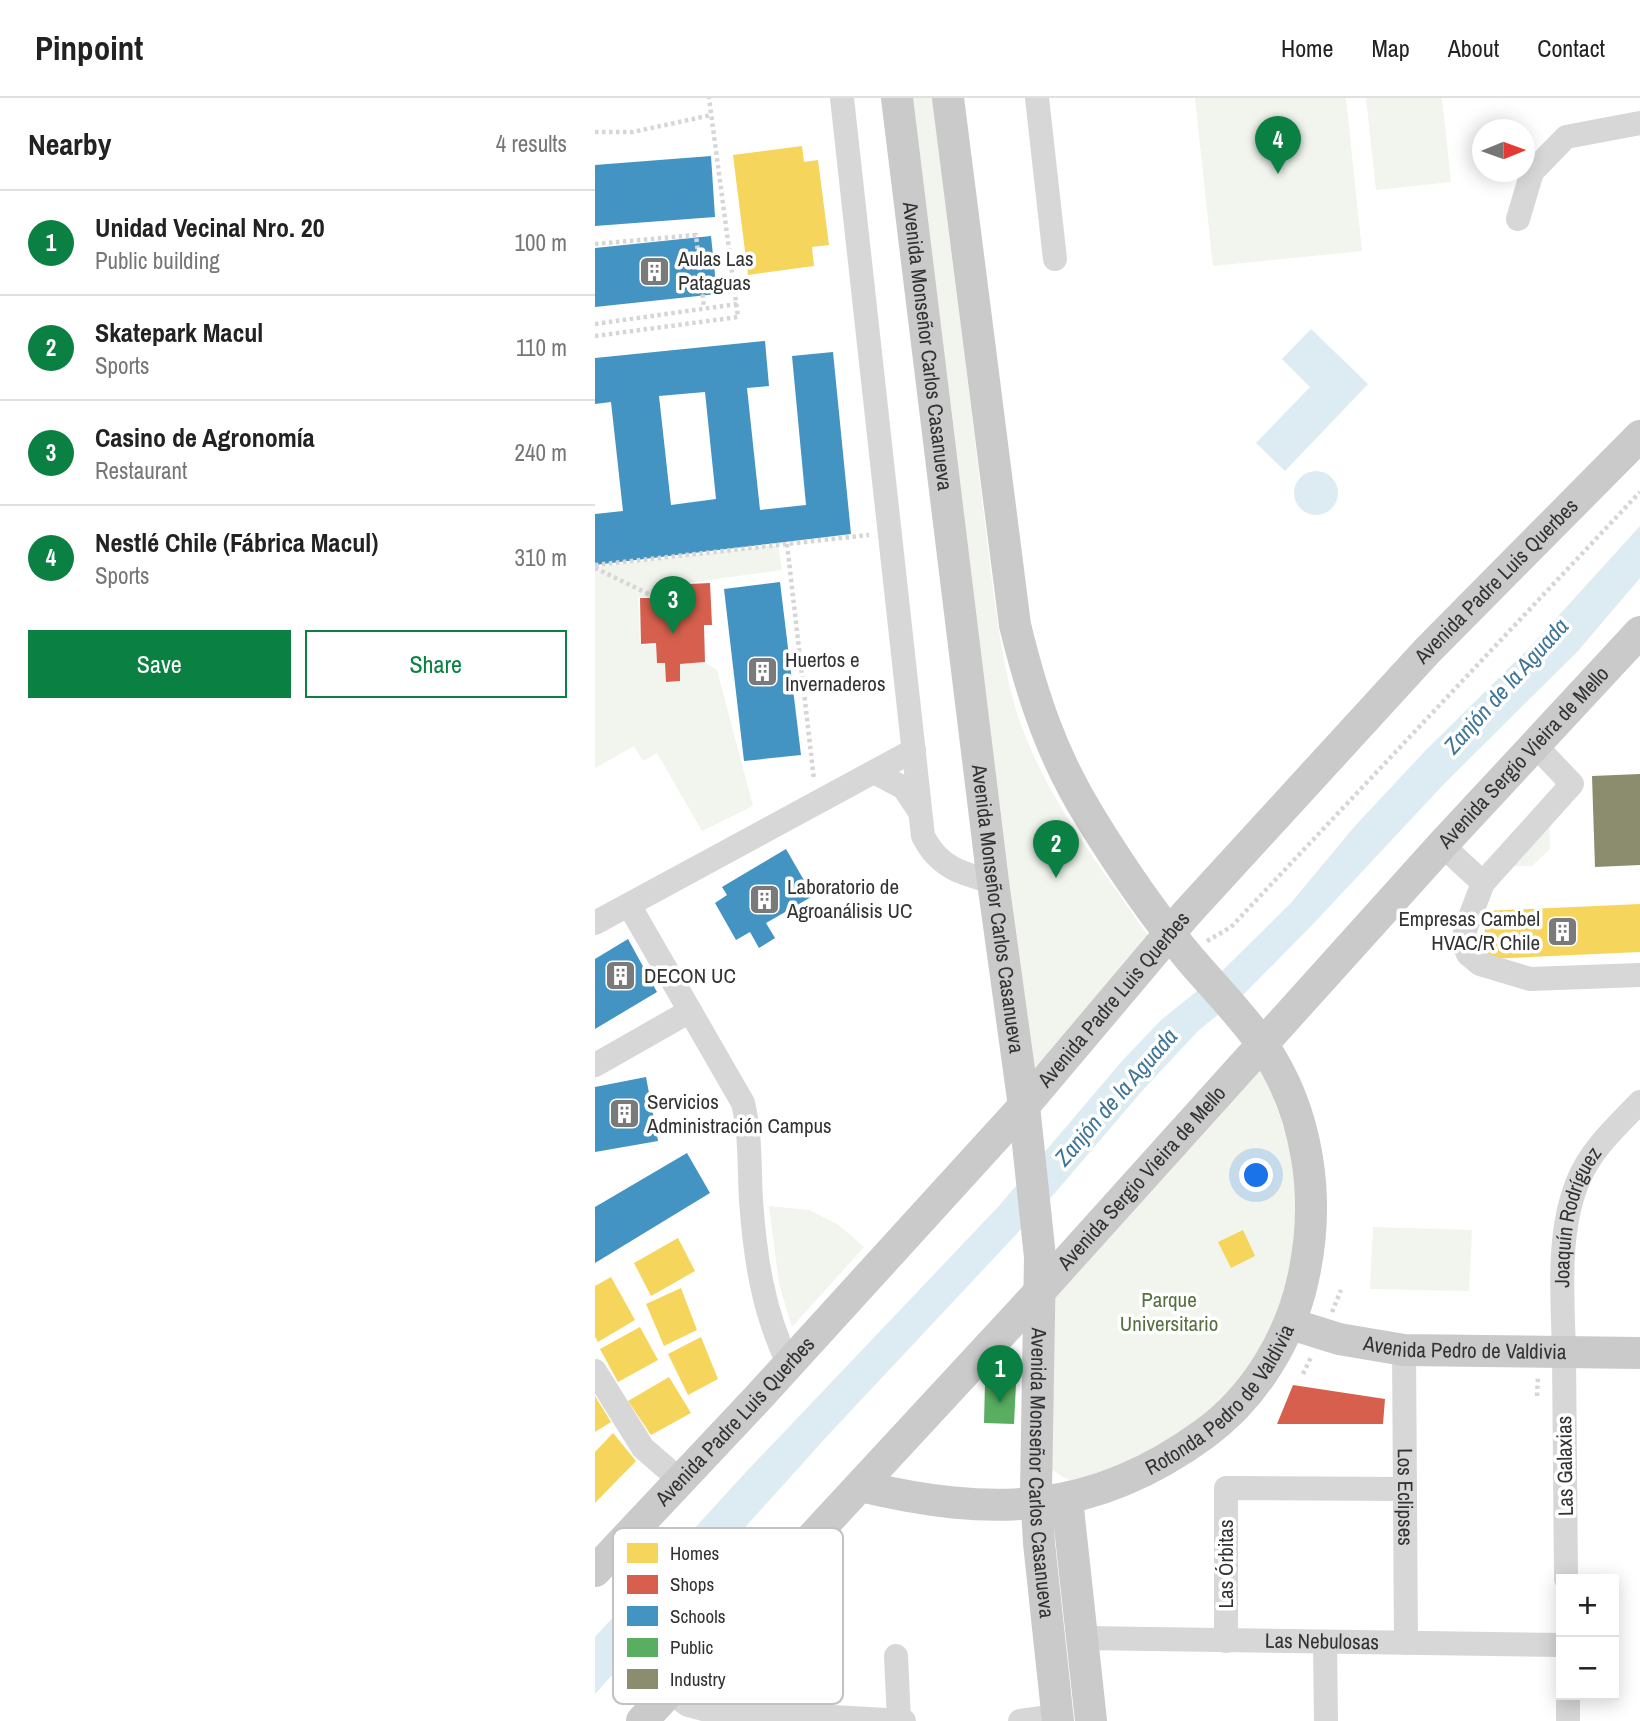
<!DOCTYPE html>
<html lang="en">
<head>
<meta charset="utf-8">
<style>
	body { margin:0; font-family:"Archivo Narrow",sans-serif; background:#f2f2f2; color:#222 }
	.controls { position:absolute; right:21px; bottom:21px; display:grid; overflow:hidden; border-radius:0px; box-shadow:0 4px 18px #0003 }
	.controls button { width:63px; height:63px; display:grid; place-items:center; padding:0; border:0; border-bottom:2px solid #e0e0e0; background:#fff; color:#222; font:35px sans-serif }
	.compass { position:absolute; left:877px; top:21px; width:63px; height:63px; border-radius:50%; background:#fff; box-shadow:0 4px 18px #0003; rotate:89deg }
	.you { position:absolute; left:662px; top:1078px; width:24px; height:24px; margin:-18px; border:5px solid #fff; border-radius:50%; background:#1a73e8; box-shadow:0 0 0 10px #1a73e833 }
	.badge { display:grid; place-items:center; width:46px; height:46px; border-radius:50%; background:#0b8043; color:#fff; font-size:23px; font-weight:700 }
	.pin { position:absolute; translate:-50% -58px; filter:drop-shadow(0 2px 4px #0008) }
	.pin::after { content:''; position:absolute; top:37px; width:24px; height:21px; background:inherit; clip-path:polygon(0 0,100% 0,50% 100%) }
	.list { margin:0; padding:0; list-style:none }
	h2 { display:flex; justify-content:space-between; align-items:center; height:91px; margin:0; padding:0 28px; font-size:30px }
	h2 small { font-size:23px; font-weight:400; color:#767676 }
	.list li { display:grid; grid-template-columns:46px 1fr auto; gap:21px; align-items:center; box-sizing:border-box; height:105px; padding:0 28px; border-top:2px solid #e0e0e0 }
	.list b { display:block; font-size:26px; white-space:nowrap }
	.list p { margin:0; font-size:23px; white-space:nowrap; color:#767676 }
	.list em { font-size:23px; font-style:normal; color:#767676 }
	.actions { display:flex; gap:14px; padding:21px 28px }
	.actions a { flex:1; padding:16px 0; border:2px solid #0b8043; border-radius:0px; text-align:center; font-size:24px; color:#0b8043 }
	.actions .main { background:#0b8043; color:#fff }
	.map { position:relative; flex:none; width:1045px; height:1623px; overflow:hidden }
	header { display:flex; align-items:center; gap:42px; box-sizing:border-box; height:98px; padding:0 35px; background:#fff; border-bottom:2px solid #e0e0e0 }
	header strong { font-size:33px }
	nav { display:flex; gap:38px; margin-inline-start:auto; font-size:24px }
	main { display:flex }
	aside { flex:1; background:#fff }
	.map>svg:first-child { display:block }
</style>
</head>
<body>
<header>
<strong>Pinpoint</strong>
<nav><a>Home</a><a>Map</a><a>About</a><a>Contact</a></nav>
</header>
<main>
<aside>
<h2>Nearby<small>4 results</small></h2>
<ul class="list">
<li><span class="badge">1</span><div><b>Unidad Vecinal Nro. 20</b><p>Public building</p></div><em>100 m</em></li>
<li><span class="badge">2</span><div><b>Skatepark Macul</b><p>Sports</p></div><em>110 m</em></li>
<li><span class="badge">3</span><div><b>Casino de Agronomía</b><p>Restaurant</p></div><em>240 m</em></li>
<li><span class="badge">4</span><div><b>Nestlé Chile (Fábrica Macul)</b><p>Sports</p></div><em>310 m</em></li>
</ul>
<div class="actions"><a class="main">Save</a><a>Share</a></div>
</aside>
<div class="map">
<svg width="1045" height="1623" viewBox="0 0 1045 1623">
	<rect width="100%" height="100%" fill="#fff"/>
	<g fill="#f1f5ed">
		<path d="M312 0H338L399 500C405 538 410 578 422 615 449 698 505 768 554 839L442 970 429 963Z"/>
		<path d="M600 0H751L767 153 618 168Z"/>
		<path d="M771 0H847L856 84 781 92Z"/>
		<path d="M183 447 187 472 92 485V498L43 499 45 547H61L62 565H70L72 584 85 583V566L110 564 122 572 158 708 107 733 62 655 48 663 39 648 0 670V469Z"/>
		<path d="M954 696 955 751 937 768H886Z"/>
		<path d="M665 961 700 1063 701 1114 695 1180 676 1234 655 1271 625 1306 548 1359 484 1385 468 1379 456 1371 457 1197Z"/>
		<path d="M174 1108 214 1112 242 1126 269 1149 197 1229 184 1186Z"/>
		<path d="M778 1129 877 1132 874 1193 775 1191Z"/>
	</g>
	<g fill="#ddebf3">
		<path d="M716 231 773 286 690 373 661 345 715 289 687 261Z"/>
		<circle cx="721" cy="395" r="22"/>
		<path d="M1045 428V480L983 553 849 686 720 824 649 896 604 932 547 993 460 1095 235 1335 0 1596V1539L151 1374 403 1109 527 963 566 922 627 873 695 806 759 729 830 653 936 548Z"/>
	</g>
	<g fill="#f6d55c">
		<path d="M207 48 209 64 223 62 234 147 217 149 219 168 153 177 138 57Z"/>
		<path d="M1045 806V854L891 861 889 813Z"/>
		<path d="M648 1132 660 1158 636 1170 623 1144Z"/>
		<path d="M83 1140 100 1173 56 1198 39 1165Z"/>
		<path d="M16 1179 40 1222 3 1244 0 1239V1188Z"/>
		<path d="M86 1190 102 1232 69 1248 51 1206Z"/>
		<path d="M45 1229 63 1262 23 1284 5 1251Z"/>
		<path d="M106 1239 123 1281 93 1297 73 1256Z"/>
		<path d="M74 1279 96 1315 56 1337 33 1303Z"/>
		<path d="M0 1298 16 1324 0 1334Z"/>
		<path d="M18 1335 41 1363 0 1405V1354Z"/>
	</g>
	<g fill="#d6604d">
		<path d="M115 485 117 527H109L110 564 85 566V583L71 584 70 565H62L61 545 46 546 45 500H94V486Z"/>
		<path d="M698 1287 790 1301 788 1326H682Z"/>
	</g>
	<g fill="#4393c3" fill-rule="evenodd">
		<path d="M116 58 120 119 0 128V67Z"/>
		<path d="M116 138 122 196 0 209V150Z"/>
		<path d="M170 243 174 288 152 290 165 412 211 407 197 258 238 254 256 436 0 467V416L28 413 16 304 0 306V260ZM110 294 121 401 76 407 64 298Z"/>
		<path d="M185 484 206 657 149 663 129 491Z"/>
		<path d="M191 751 218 798 171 825 180 840 164 850 155 834 141 842 120 805 132 797 127 789Z"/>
		<path d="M33 841 62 894 0 931V861Z"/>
		<path d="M51 979 63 1043 0 1054V989Z"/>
		<path d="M92 1055 115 1095 0 1165V1109Z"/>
	</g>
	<path fill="#5aae61" d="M390 1285 421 1286 419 1326 389 1325Z"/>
	<path fill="#8c8c6e" d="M1045 676V767L1000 769 997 678Z"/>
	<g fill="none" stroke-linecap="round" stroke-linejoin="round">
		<g stroke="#d6d6d6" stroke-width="4.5" stroke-dasharray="3.5 3.5" stroke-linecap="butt">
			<path d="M0 34H38L116 17"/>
			<path d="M0 146 101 137 109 210"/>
			<path d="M0 226 142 206"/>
			<path d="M0 238 143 219 114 0"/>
			<path d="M192 446 219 682"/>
			<path d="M0 467 274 437"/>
			<path d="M0 470 64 501"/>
			<path d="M612 843 636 829 1045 394"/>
			<path d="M737 1214 746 1192"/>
			<path d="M708 1276 717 1257"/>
			<path d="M942 1298 943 1278"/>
		</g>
		<g stroke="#d7d7d7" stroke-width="24">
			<path d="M247 0 328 738C344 770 366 775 398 784"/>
			<path d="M442 0 460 161"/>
			<path d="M923 121 937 74 971 39 1045 25"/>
			<path d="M940 647 977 686 888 785 870 832V849L873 856 885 866 935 881 1045 877"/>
			<path d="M279 674 309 690 325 714"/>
			<path d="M847 747 888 785"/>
			<path d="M34 807 148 1005C156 1038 154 1069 156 1102 160 1159 168 1213 193 1265"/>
			<path d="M0 825 319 652"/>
			<path d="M0 967 95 913"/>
			<path id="s1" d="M809 1252 811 1545"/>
			<path d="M0 1273 48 1350 86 1383"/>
			<path id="s2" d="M971 1481C970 1407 970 1332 969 1257 968 1201 961 1137 983 1083 996 1051 1022 1028 1045 1004"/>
			<path id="s3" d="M487 1540 966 1547"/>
			<path d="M631 1543V1390L810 1391"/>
			<path d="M730 1544 731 1623"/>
			<path d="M301 1558 304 1623"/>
			<path d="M75 1594 93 1607 112 1612 309 1623"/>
			<path d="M973 1597V1623"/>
			<path d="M425 1623 462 1618"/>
		</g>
		<g stroke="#cacaca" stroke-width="32">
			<path id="s4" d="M302 0 398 784 429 1008 445 1159 441 1393 444 1445 463 1623"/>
			<path id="s5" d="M696 1226 744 1241 809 1252 1045 1255"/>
			<path id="s6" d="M265 1388C396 1419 497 1418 609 1336 659 1300 695 1241 708 1181 726 1101 714 1014 667 946 646 916 620 890 596 862 559 818 525 768 495 719 457 658 437 597 420 527L353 0"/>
			<path d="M472 1401 496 1623"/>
			<path id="s7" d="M0 1473 161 1302 429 1008 591 816 832 553 1045 338"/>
			<path id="s8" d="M47 1623 426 1214 847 747 1045 534"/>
		</g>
	</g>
	<defs>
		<symbol id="building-square" viewBox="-11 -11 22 22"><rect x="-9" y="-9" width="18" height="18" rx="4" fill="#7a7a7a" stroke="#fff"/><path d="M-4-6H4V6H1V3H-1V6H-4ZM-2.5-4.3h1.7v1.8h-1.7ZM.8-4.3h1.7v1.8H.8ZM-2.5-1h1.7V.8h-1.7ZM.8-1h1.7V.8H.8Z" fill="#fff"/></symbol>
	</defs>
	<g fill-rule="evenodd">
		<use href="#building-square" x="42" y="156" width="35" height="35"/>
		<use href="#building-square" x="150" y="556" width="35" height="35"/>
		<use href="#building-square" x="152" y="784" width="35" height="35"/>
		<use href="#building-square" x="950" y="816" width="35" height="35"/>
		<use href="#building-square" x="8" y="860" width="35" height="35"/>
		<use href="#building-square" x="12" y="998" width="35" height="35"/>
	</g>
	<g text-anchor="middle" stroke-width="7" stroke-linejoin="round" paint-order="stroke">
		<g font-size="21" fill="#333" stroke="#fff" text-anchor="start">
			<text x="83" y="168">Aulas Las<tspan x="83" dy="24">Pataguas</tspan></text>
			<text x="190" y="569">Huertos e<tspan x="190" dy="24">Invernaderos</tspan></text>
			<text x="192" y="796">Laboratorio de<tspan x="192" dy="24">Agroanálisis UC</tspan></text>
			<text x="945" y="828" text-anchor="end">Empresas Cambel<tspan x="945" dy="24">HVAC/R Chile</tspan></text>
			<text x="49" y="885">DECON UC</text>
			<text x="52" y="1011">Servicios<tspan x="52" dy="24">Administración Campus</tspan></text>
		</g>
		<g font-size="21" fill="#333" stroke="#fff">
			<text dy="7" stroke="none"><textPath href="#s4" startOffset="250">Avenida Monseñor Carlos Casanueva</textPath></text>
			<text dy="7" stroke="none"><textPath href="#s7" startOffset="1339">Avenida Padre Luis Querbes</textPath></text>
			<text dy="7" stroke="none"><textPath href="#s8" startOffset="1306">Avenida Sergio Vieira de Mello</textPath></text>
			<text dy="7" stroke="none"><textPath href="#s4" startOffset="817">Avenida Monseñor Carlos Casanueva</textPath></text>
			<text dy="7" stroke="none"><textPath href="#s7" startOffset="772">Avenida Padre Luis Querbes</textPath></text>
			<text dy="7" stroke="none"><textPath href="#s8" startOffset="738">Avenida Sergio Vieira de Mello</textPath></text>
			<text dy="7" stroke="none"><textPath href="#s2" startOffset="364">Joaquín Rodríguez</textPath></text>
			<text dy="7" stroke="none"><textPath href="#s5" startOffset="177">Avenida Pedro de Valdivia</textPath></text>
			<text dy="7" stroke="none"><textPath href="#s6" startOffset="397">Rotonda Pedro de Valdivia</textPath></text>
			<text dy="7" stroke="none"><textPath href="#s7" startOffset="205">Avenida Padre Luis Querbes</textPath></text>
			<text transform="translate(970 1368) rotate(-91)" y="7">Las Galaxias</text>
			<text dy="7" stroke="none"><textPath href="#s4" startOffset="1384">Avenida Monseñor Carlos Casanueva</textPath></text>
			<text dy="7" stroke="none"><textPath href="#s1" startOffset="147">Los Eclipses</textPath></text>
			<text transform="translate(631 1466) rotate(-90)" y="7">Las Órbitas</text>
			<text dy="7" stroke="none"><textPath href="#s3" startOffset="240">Las Nebulosas</textPath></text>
		</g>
		<g font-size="21" fill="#56703f" stroke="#fff">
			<text x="574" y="1209">Parque<tspan x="574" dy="24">Universitario</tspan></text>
		</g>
		<g font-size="23" font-style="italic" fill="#3f7597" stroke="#fff">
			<text transform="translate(911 588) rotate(-48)" y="8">Zanjón de la Aguada</text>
			<text transform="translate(521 999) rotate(-49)" y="8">Zanjón de la Aguada</text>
		</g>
	</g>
	<rect x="18" y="1430" width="230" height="176" rx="10" fill="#fff" stroke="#c2c2c2" stroke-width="2"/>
	<rect x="32" y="1445" width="31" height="20" fill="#f6d55c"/>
	<rect x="32" y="1477" width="31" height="19" fill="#d6604d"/>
	<rect x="32" y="1508" width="31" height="20" fill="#4393c3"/>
	<rect x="32" y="1540" width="31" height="19" fill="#5aae61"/>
	<rect x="32" y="1571" width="31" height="20" fill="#8c8c6e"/>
	<g font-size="19" fill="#333">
		<text x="75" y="1462">Homes</text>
		<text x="75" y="1493">Shops</text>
		<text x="75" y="1525">Schools</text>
		<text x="75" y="1556">Public</text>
		<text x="75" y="1588">Industry</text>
	</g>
</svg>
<div class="controls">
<button>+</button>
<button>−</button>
</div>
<svg class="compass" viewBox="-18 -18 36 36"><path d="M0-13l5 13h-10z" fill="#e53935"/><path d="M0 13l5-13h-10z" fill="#767676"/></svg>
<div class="you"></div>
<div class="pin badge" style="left:405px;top:1305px">1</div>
<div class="pin badge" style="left:461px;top:780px">2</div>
<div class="pin badge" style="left:78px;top:536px">3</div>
<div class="pin badge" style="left:683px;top:76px">4</div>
</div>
</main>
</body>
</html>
